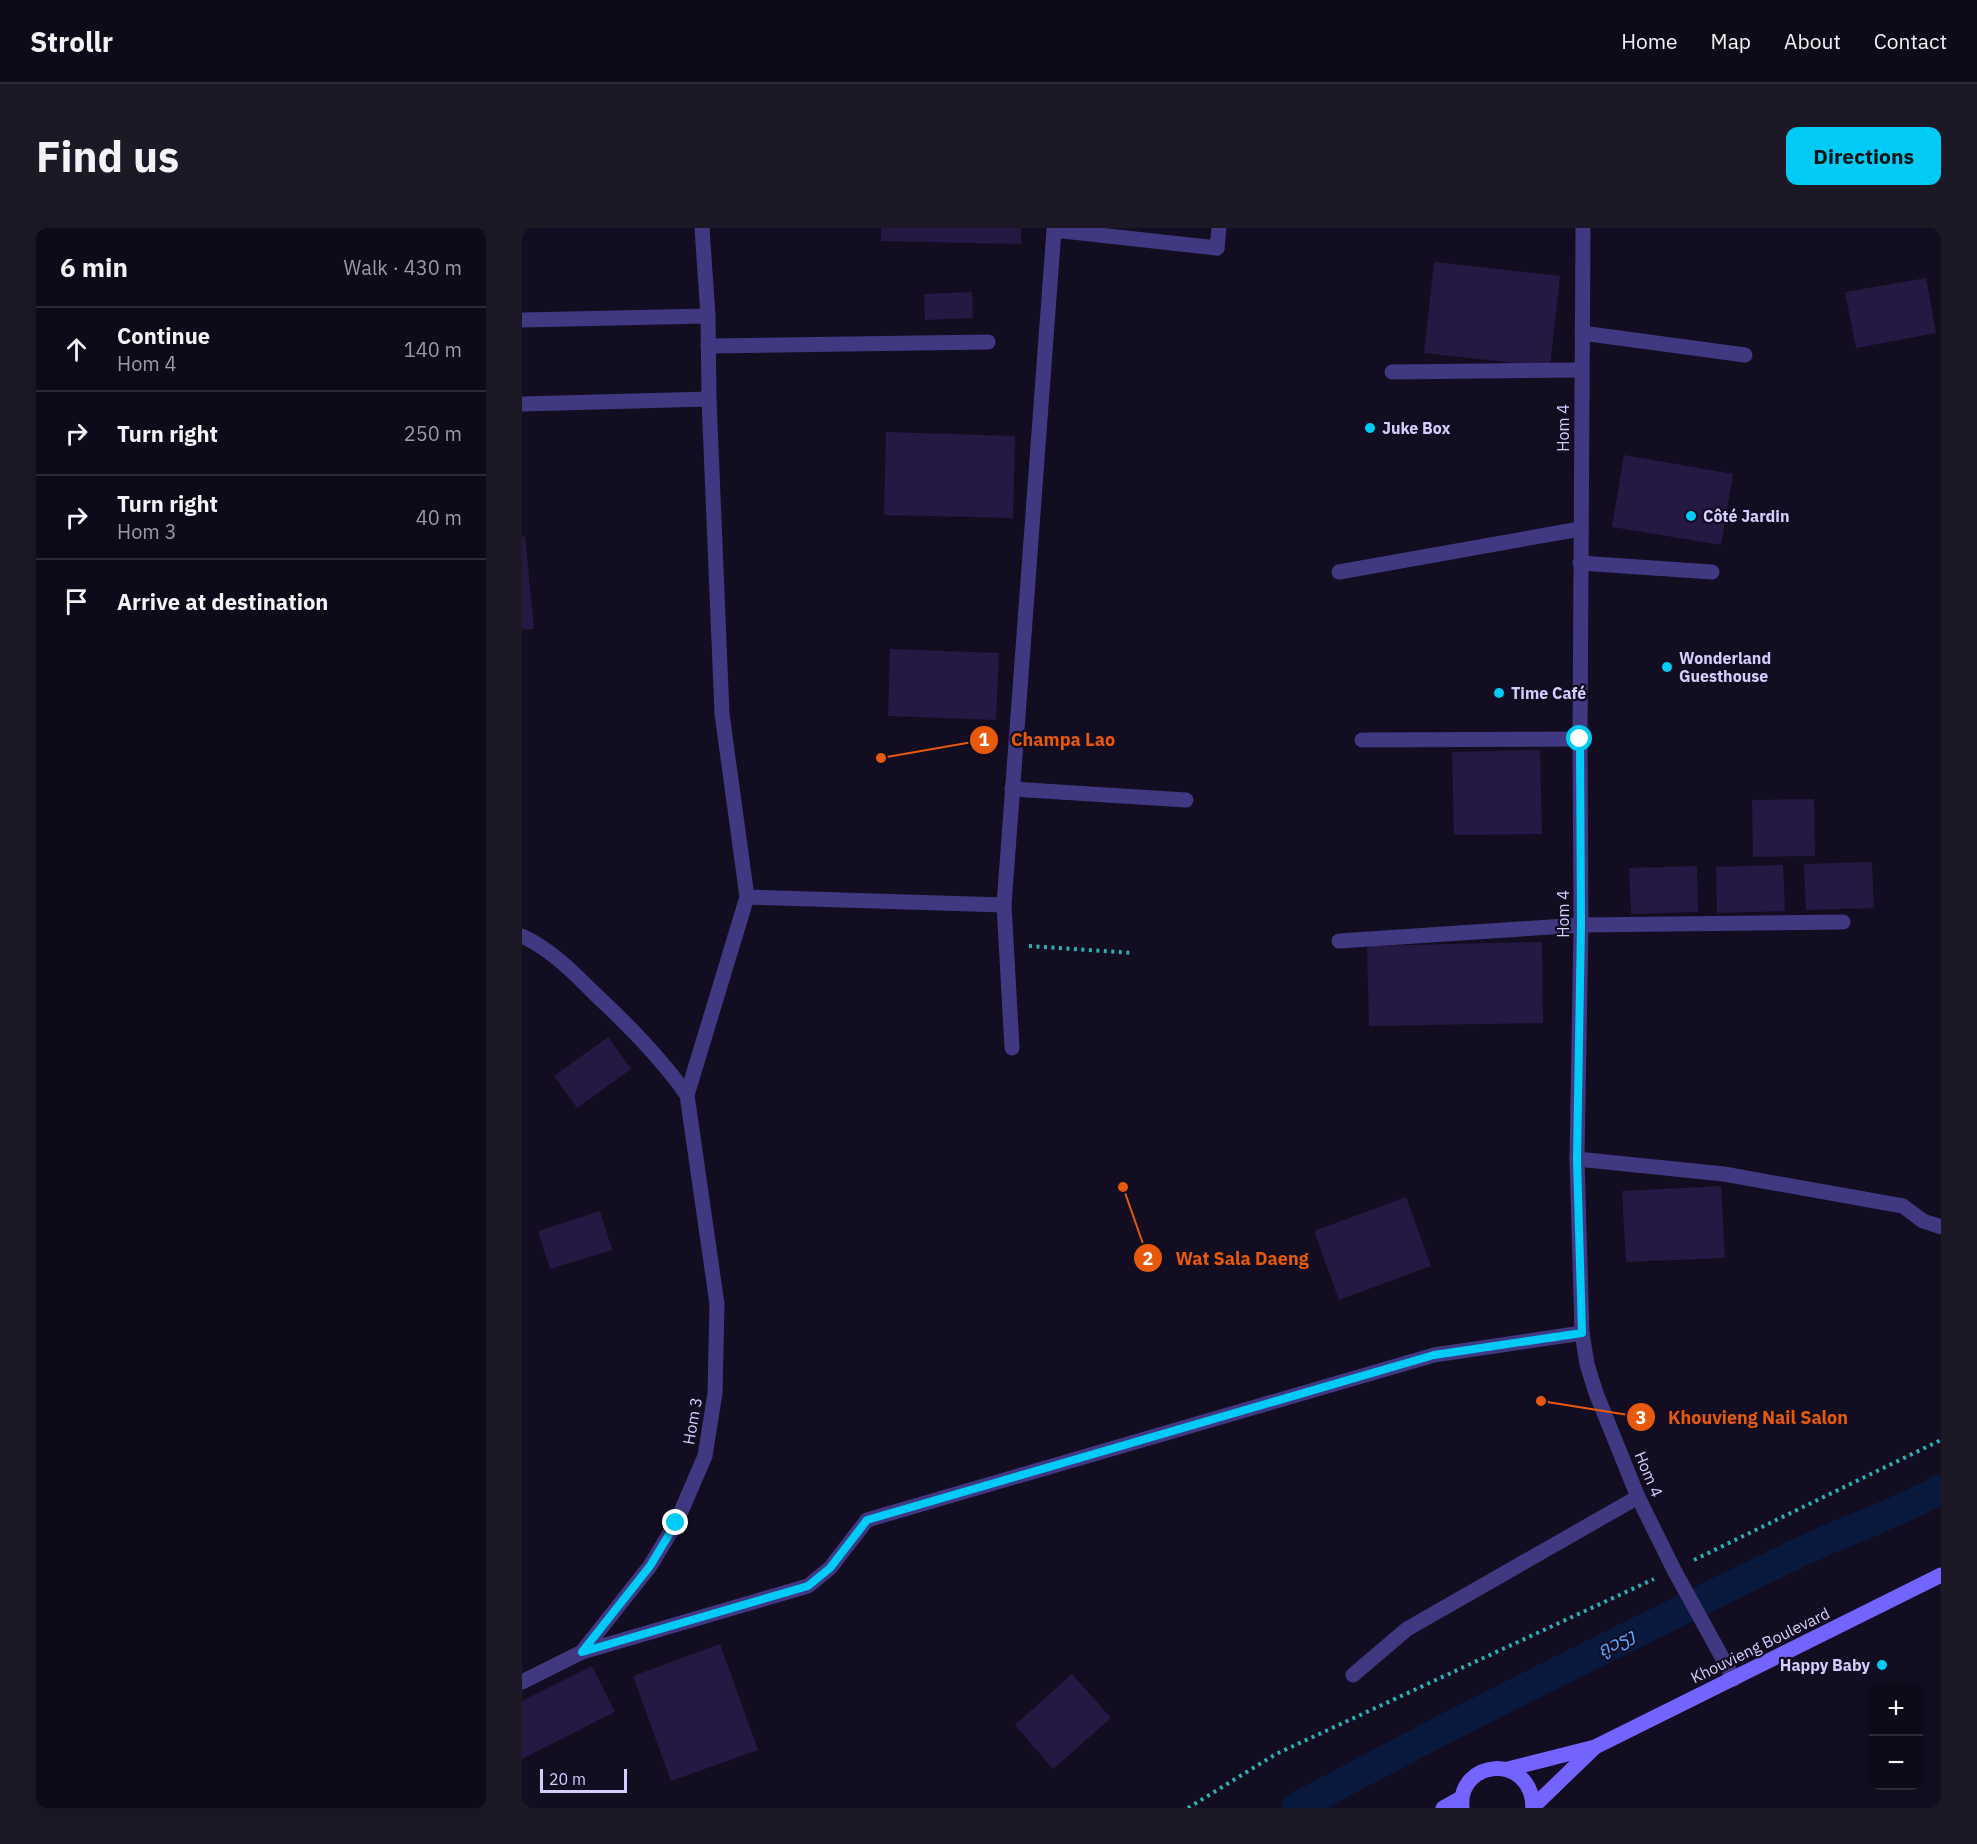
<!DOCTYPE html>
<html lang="en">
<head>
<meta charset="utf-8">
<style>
	body { margin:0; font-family:"IBM Plex Sans","Noto Sans Lao",sans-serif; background:#1c1826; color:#f1f3f6 }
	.controls { position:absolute; right:18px; bottom:18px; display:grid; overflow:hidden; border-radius:12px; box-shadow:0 3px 15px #0003 }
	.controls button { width:54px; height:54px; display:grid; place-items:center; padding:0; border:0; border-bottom:2px solid #2e2b38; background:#0e0a19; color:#f1f3f6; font:30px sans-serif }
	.scale { position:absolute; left:18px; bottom:15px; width:87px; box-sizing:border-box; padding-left:6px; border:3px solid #d6cdff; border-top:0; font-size:16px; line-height:21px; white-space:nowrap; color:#d6cdff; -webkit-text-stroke:4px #120d21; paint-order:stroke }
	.stop { position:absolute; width:18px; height:18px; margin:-14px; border:4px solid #00cbf7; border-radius:50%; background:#fff }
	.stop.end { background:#00cbf7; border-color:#fff; box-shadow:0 2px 6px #0008 }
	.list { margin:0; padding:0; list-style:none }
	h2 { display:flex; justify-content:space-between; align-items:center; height:78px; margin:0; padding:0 24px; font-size:26px }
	h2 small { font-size:20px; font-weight:400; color:#9b9aa2 }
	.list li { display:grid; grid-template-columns:39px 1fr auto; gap:18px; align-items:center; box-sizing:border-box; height:84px; padding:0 24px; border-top:2px solid #2e2b38 }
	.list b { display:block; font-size:22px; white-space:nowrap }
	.list p { margin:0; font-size:20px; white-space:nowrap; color:#9b9aa2 }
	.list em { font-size:20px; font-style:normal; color:#9b9aa2 }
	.icon { flex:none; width:33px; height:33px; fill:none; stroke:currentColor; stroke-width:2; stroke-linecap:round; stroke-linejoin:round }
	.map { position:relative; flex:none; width:1419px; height:1580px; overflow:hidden; border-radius:12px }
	header { display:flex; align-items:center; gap:36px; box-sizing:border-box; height:84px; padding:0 30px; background:#0e0a19; border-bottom:2px solid #2e2b38 }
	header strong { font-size:28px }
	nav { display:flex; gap:33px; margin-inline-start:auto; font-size:21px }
	.intro { display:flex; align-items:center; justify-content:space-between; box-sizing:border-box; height:144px; padding:0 36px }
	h1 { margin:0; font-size:42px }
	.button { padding:15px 27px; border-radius:12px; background:#00cbf7; color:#111; font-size:21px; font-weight:700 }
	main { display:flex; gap:36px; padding:0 36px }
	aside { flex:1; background:#0e0a19; border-radius:12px; box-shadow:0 3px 15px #0003 }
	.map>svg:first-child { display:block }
</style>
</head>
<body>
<header>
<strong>Strollr</strong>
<nav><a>Home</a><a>Map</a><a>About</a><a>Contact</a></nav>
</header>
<div class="intro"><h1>Find us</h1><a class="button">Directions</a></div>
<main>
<aside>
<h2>6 min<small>Walk · 430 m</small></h2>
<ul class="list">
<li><svg class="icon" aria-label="ahead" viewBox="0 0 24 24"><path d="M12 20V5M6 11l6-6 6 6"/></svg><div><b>Continue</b><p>Hom 4</p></div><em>140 m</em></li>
<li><svg class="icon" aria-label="right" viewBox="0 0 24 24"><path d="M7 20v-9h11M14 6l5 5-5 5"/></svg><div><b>Turn right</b></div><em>250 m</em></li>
<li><svg class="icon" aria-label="right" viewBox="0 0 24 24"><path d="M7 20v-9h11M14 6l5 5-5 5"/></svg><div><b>Turn right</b><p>Hom 3</p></div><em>40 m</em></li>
<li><svg class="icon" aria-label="arrive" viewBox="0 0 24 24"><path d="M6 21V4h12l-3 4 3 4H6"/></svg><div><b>Arrive at destination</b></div></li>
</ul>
</aside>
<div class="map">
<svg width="1419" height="1580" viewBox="0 0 1419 1580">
	<rect width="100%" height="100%" fill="#120d21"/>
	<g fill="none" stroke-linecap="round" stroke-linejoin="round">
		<path stroke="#09183d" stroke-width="30" d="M774 1580C938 1490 1106 1409 1274 1326 1321 1303 1373 1287 1419 1261"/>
	</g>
	<g fill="#241942">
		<path d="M359 0H499V16L359 13Z"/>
		<path d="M912 34 1038 48 1028 139 902 125Z"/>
		<path d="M1404 50 1414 105 1334 120 1323 64Z"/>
		<path d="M450 64 451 90 403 92 402 66Z"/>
		<path d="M364 204 493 208 491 290 362 287Z"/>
		<path d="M1102 227 1211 246 1199 317 1090 299Z"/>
		<path d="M3 308 12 401 0 402V309Z"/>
		<path d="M368 421 477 425 474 492 366 488Z"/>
		<path d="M1018 522 1020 606 932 607 930 524Z"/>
		<path d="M1292 571 1293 628 1231 629 1230 572Z"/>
		<path d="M1350 634 1352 680 1284 682 1282 636Z"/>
		<path d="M1261 637 1263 683 1195 685 1194 639Z"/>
		<path d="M1175 638 1176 684 1109 686 1107 640Z"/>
		<path d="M1020 714 1021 795 847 798 845 718Z"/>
		<path d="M86 809 109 841 55 880 32 848Z"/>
		<path d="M1199 958 1203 1030 1104 1034 1100 963Z"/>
		<path d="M884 969 909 1038 817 1072 792 1003Z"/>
		<path d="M78 983 90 1022 28 1041 16 1003Z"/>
		<path d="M198 1416 236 1522 149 1553 111 1448Z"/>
		<path d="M70 1438 93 1484 0 1531V1473Z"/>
		<path d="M550 1446 589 1490 531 1541 493 1497Z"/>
	</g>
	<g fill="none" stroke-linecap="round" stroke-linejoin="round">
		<g stroke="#2eafb2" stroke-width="4" stroke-dasharray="3 4.5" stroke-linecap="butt">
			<path d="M507 718 611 725"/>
			<path d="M1172 1332 1419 1212"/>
			<path d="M666 1580 754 1526 1132 1351"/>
		</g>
		<g stroke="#403880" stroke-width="15">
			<path d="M695 20 697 0"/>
			<path d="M0 92 186 88"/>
			<path d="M1060 105 1223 127"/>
			<path d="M186 118 466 114"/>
			<path d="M0 176 187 171"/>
			<path d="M1058 335 1190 344"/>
			<path d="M840 512 1058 511"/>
			<path d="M817 713 1059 697"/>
		</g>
		<g stroke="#403880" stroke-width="15">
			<path d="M1061 0 1058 511 1059 697 1055 931 1060 1105 1065 1136 1074 1165 1116 1269 1152 1342 1212 1451"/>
			<path d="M870 144 1059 142"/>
			<path d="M817 344 1058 301"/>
			<path d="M490 561 664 572"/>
			<path d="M225 669 482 677"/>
			<path d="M1059 697 1321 694"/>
			<path d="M0 708C28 721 50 743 72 765 106 797 138 829 165 867"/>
			<path d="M490 820 482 677 532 2 695 20"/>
			<path d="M1055 931 1202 946 1381 978 1401 993 1419 999"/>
			<path d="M60 1424 286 1358 308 1340 345 1292 912 1127 1060 1105"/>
			<path d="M831 1447 885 1401 1116 1269"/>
			<path d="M0 1454 60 1424 128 1338 154 1295 183 1228 193 1165 195 1076 165 867 225 669 200 486 187 171 186 88 180 0"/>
		</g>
		<g stroke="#7464ff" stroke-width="15">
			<path d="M986 1541 1073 1519 1419 1347"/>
			<path d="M1011 1579 1073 1519"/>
			<path d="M921 1580 939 1570"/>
			<path d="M940 1580C935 1531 1010 1524 1011 1580"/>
		</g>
	</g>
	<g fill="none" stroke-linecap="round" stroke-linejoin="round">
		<path stroke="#00cbf7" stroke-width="8" d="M154 1295 128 1338 60 1424 286 1358 308 1340 345 1292 912 1127 1060 1105 1055 931 1059 697 1058 511"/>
	</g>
	<g fill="#00cbf7" stroke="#120d21" stroke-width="2">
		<circle cx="848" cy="200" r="6"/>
		<circle cx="1169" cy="288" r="6"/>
		<circle cx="1145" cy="439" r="6"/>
		<circle cx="977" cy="465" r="6"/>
		<circle cx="1360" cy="1437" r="6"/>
	</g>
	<g text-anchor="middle" stroke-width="4.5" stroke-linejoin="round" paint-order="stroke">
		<g font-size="16" font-weight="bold" fill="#d6cdff" stroke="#120d21" text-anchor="start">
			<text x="860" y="206">Juke Box</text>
			<text x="1181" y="294">Côté Jardin</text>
			<text x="1157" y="436">Wonderland<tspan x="1157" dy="18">Guesthouse</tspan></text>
			<text x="989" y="471">Time Café</text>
			<text x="1348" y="1443" text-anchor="end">Happy Baby</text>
		</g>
		<g font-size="16" fill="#d6cdff" stroke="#120d21">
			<text transform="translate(1041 200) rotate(-90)" y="6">Hom 4</text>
			<text transform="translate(1041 686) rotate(-90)" y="6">Hom 4</text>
			<text transform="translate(170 1193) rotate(-80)" y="6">Hom 3</text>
			<text transform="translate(1127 1246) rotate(67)" y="6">Hom 4</text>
			<text transform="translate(1238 1417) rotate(-26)" y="6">Khouvieng Boulevard</text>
		</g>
		<g font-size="18" font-style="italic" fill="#5ba6ff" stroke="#120d21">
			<text transform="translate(1094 1415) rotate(-26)" y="6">ຄູວຽງ</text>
		</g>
	</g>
	<path fill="none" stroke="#e8590c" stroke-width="2" d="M359 530L462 512M601 959L626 1030M1019 1173L1119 1189"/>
	<g fill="#e8590c" stroke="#120d21" stroke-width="2">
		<circle cx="359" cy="530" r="6"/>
		<circle cx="601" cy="959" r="6"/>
		<circle cx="1019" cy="1173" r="6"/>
		<circle cx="462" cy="512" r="15"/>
		<circle cx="626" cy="1030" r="15"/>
		<circle cx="1119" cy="1189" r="15"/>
	</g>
	<g font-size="18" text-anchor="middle" font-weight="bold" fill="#fff">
		<text x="462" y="518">1</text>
		<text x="626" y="1037">2</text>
		<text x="1119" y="1196">3</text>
	</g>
	<g font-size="18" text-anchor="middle" font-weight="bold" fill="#e8590c" stroke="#120d21" stroke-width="4.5" stroke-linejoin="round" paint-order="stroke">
		<text x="541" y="518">Champa Lao</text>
		<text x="720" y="1037">Wat Sala Daeng</text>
		<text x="1236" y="1196">Khouvieng Nail Salon</text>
	</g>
</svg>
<div class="controls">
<button>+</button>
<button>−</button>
</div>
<div class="scale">20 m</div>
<div class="stop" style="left:1058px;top:511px"></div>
<div class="stop end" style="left:154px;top:1295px"></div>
</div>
</main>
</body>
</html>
